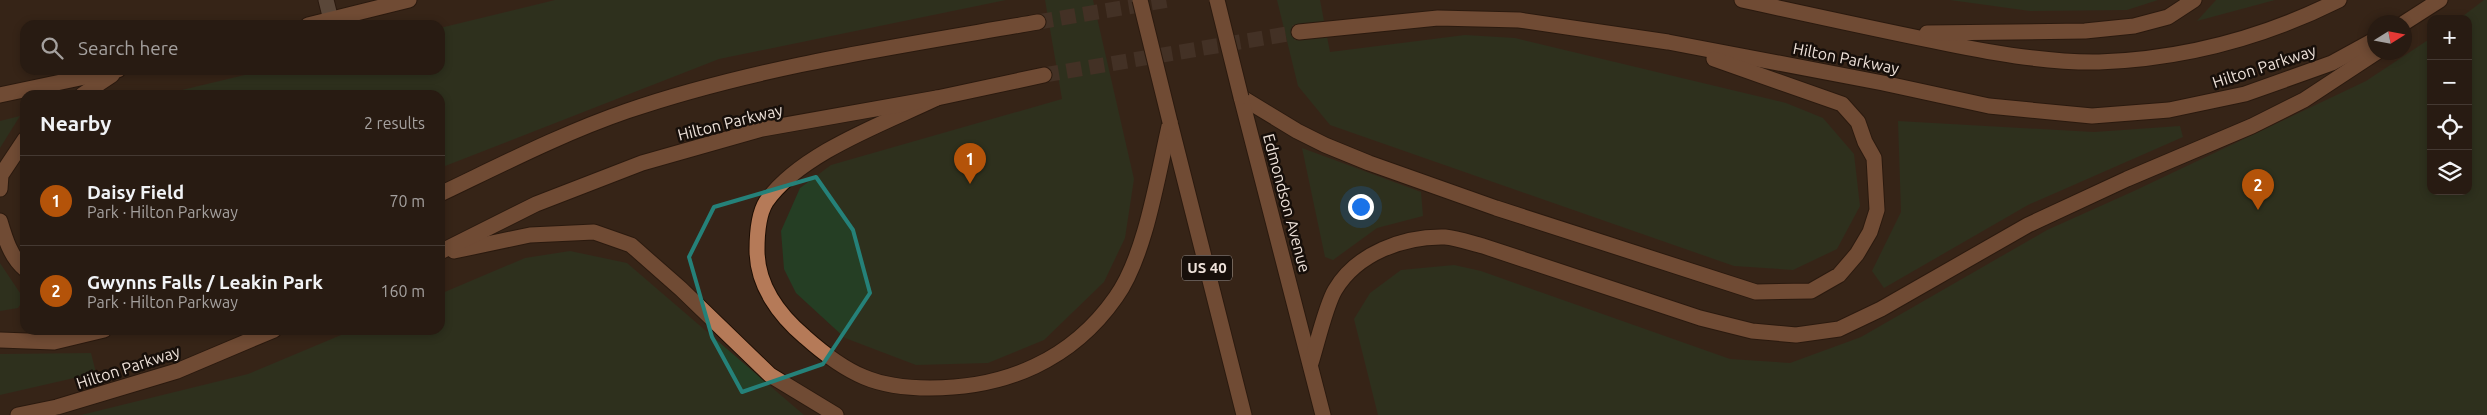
<!DOCTYPE html>
<html lang="en">
<head>
<meta charset="utf-8">
<style>
	body { margin:0; font-family:Ubuntu,sans-serif; background:#342820; color:#f1f3f6 }
	.controls { position:absolute; right:15px; top:15px; display:grid; overflow:hidden; border-radius:10px; box-shadow:0 2px 8px #0003 }
	.controls button { width:45px; height:45px; display:grid; place-items:center; padding:0; border:0; border-bottom:1px solid #443932; background:#281b12; color:#f1f3f6; font:25px sans-serif }
	.compass { position:absolute; left:2367px; top:15px; width:45px; height:45px; border-radius:50%; background:#281b12; box-shadow:0 2px 8px #0003; rotate:79deg }
	.you { position:absolute; left:1360px; top:206px; width:18px; height:18px; margin:-12px; border:4px solid #fff; border-radius:50%; background:#1a73e8; box-shadow:0 0 0 8px #1a73e833 }
	.badge { display:grid; place-items:center; width:32px; height:32px; border-radius:50%; background:#b45309; color:#fff; font-size:16px; font-weight:700 }
	.pin { position:absolute; translate:-50% -41px; filter:drop-shadow(0 1px 2px #0008) }
	.pin::after { content:''; position:absolute; top:26px; width:18px; height:15px; background:inherit; clip-path:polygon(0 0,100% 0,50% 100%) }
	.list { margin:0; padding:0; list-style:none }
	h2 { display:flex; justify-content:space-between; align-items:center; height:65px; margin:0; padding:0 20px; font-size:21px }
	h2 small { font-size:16px; font-weight:400; color:#a5a19f }
	.list li { display:grid; grid-template-columns:32px 1fr auto; gap:15px; align-items:center; box-sizing:border-box; height:90px; padding:0 20px; border-top:1px solid #443932 }
	.list b { display:block; font-size:19px; white-space:nowrap }
	.list p { margin:0; font-size:16px; white-space:nowrap; color:#a5a19f }
	.list em { font-size:16px; font-style:normal; color:#a5a19f }
	.icon { flex:none; width:28px; height:28px; fill:none; stroke:currentColor; stroke-width:2; stroke-linecap:round; stroke-linejoin:round }
	.map { position:relative; flex:none; width:2487px; height:415px; overflow:hidden }
	.search { position:absolute; background:#281b12; box-shadow:0 2px 8px #0003; left:20px; top:20px; width:425px; height:55px; display:flex; align-items:center; gap:12px; box-sizing:border-box; padding:0 18px; border-radius:15px; color:#a5a19f; font-size:19px }
	.panel { position:absolute; background:#281b12; box-shadow:0 2px 8px #0003; left:20px; top:90px; width:425px; height:245px; border-radius:15px }
	.map>svg:first-child { display:block }
</style>
</head>
<body>
<div class="map">
<svg width="2487" height="415" viewBox="0 0 2487 415">
	<rect width="100%" height="100%" fill="#362418"/>
	<g fill="#253e24">
		<path d="M555 0H1006L719 59 440 168V95H161L265 70H440V28Z"/>
		<path d="M1045 0H1093L1134 179 1125 238 1104 282 1044 340 988 363 916 365 845 338 796 293 784 269 781 231 800 188 831 165 1062 99Z"/>
		<path d="M1277 0H1320L1330 52 1465 35 1515 38 1786 103 1823 118 1854 154 1860 206 1837 249 1793 270 1734 266 1330 125 1298 86Z"/>
		<path d="M1950 0H2158L2127 10 2030 11Z"/>
		<path d="M2216 0H2275L2197 21Z"/>
		<path d="M2484 0H2487V415H1378L1354 319 1370 293 1401 270 1454 265 1481 271 1730 359 1790 363 1861 337 2047 230 2134 191 2366 81 2431 38V191H2468V19H2459Z"/>
		<path d="M20 116 0 148V121Z"/>
		<path d="M1898 121 2094 132 2180 126 2183 137 2028 205 1884 288 1872 271 1901 212Z"/>
		<path d="M1302 148 1421 192 1423 216 1377 228 1333 260 1325 257Z"/>
		<path d="M570 251 627 263 804 415H81L248 374 353 330H440V294L525 258Z"/>
		<path d="M0 263 24 299 18 308 0 311Z"/>
		<path d="M91 353 96 373 0 395V354Z"/>
	</g>
	<g fill="none" stroke-linecap="round" stroke-linejoin="round">
		<g stroke="#524035" stroke-width="15" stroke-dasharray="15 8" stroke-linecap="butt">
			<path d="M1038 22 1169 0"/>
			<path d="M1044 75 1299 32"/>
		</g>
		<defs>
			<path id="street" d="M326 0 331 20"/>
			<g id="primary">
				<path d="M1742 0C1806 14 1870 28 1934 41 1986 52 2046 63 2099 62 2183 59 2265 37 2339 0"/>
				<path d="M2404 23 2440 0"/>
				<path d="M308 25 409 0"/>
				<path d="M1299 32 1438 18 1519 20 1668 42 1883 83 1989 106 2092 116 2169 110 2245 94 2332 63 2374 40"/>
				<path d="M1927 33 2085 31 2134 26 2168 17 2194 0"/>
				<path d="M0 95 118 70"/>
				<path d="M82 95 112 75"/>
				<path d="M1241 97 1297 131 1325 145 1369 163 1496 208 1756 292 1811 291 1839 275 1857 254 1870 232 1877 210 1874 158 1865 142 1858 122 1842 104 1714 59"/>
				<path d="M1241 97 1323 415"/>
				<path d="M937 98C885 123 800 153 766 202 758 215 757 235 757 250 757 285 779 315 805 337 823 353 842 368 864 377 885 386 908 388 930 388 1006 388 1072 360 1116 297 1146 255 1158 173 1170 122"/>
				<path d="M1171 126 1244 415"/>
				<path d="M0 189 1 175 25 139"/>
				<path d="M440 194C501 165 563 133 627 111 759 66 900 46 1038 22"/>
				<path d="M0 221C5 238 11 258 25 269"/>
				<path d="M454 251 530 235 594 232 631 245 681 289 770 375 836 415"/>
				<path d="M440 252 536 204 642 163 762 129 937 98 1044 75"/>
				<path d="M0 340 54 342 104 330"/>
				<path d="M1311 363C1317 344 1326 305 1335 290 1357 253 1404 236 1445 237 1457 238 1471 243 1483 246L1700 318 1752 331 1796 335 1839 329 1881 309 2028 225 2127 179 2252 126 2304 100 2377 52"/>
				<path d="M18 415 57 407 177 371 274 330"/>
			</g>
		</defs>
		<use href="#street" stroke="#1c0d03" stroke-width="17"/>
		<use href="#primary" stroke="#1c0d03" stroke-width="17"/>
		<use href="#street" stroke="#867163" stroke-width="15"/>
		<use href="#primary" stroke="#b57a58" stroke-width="15"/>
		<defs>
			<g id="primary-bridge">
				<path d="M1140 0 1170 122"/>
				<path d="M1217 0 1241 97"/>
			</g>
		</defs>
		<use href="#primary-bridge" stroke="#1c0d03" stroke-width="17" stroke-linecap="butt"/>
		<use href="#primary-bridge" stroke="#b57a58" stroke-width="15"/>
	</g>
	<path d="M0 0H2487V415H0ZM816 177 853 230 870 293 823 364 742 392 712 337 689 257 714 207Z" fill="#362418" fill-opacity=".55" fill-rule="evenodd"/>
	<path fill="none" stroke="#258179" stroke-width="4" stroke-linejoin="round" d="M816 177 853 230 870 293 823 364 742 392 712 337 689 257 714 207Z"/>
	<g text-anchor="middle" stroke-width="5" stroke-linejoin="round" paint-order="stroke">
		<rect fill="#170f0a" stroke="#aea39c" stroke-width="1" x="1182" y="255.5" width="50" height="25" rx="4"/>
		<g font-size="15" font-weight="bold" fill="#eee2da">
			<text x="1207" y="273">US 40</text>
		</g>
		<g font-size="16" fill="#eee2da" stroke="#170f0a">
			<text transform="translate(1846 58) rotate(11)" y="6">Hilton Parkway</text>
			<text transform="translate(2264 66) rotate(-18)" y="6">Hilton Parkway</text>
			<text transform="translate(730 122) rotate(-14)" y="6">Hilton Parkway</text>
			<text transform="translate(1287 203) rotate(75)" y="6">Edmondson Avenue</text>
			<text transform="translate(128 367) rotate(-18)" y="6">Hilton Parkway</text>
		</g>
	</g>
</svg>
<div class="controls">
<button>+</button>
<button>−</button>
<button><svg class="icon" aria-label="locate" viewBox="0 0 24 24"><circle cx="12" cy="12" r="6"/><path d="M12 2v4M12 18v4M2 12h4M18 12h4"/></svg></button>
<button><svg class="icon" aria-label="layers" viewBox="0 0 24 24"><path d="M12 4l9 5-9 5-9-5zM3 14l9 5 9-5"/></svg></button>
</div>
<svg class="compass" viewBox="-18 -18 36 36"><path d="M0-13l5 13h-10z" fill="#e53935"/><path d="M0 13l5-13h-10z" fill="#a5a19f"/></svg>
<div class="you"></div>
<div class="pin badge" style="left:970px;top:184px">1</div>
<div class="pin badge" style="left:2258px;top:210px">2</div>
<div class="search"><svg class="icon" aria-label="search" viewBox="0 0 24 24"><circle cx="10" cy="10" r="6"/><path d="M15 15l6 6"/></svg>Search here</div>
<section class="panel">
<h2>Nearby<small>2 results</small></h2>
<ul class="list">
<li><span class="badge">1</span><div><b>Daisy Field</b><p>Park · Hilton Parkway</p></div><em>70 m</em></li>
<li><span class="badge">2</span><div><b>Gwynns Falls / Leakin Park</b><p>Park · Hilton Parkway</p></div><em>160 m</em></li>
</ul>
</section>
</div>
</body>
</html>
